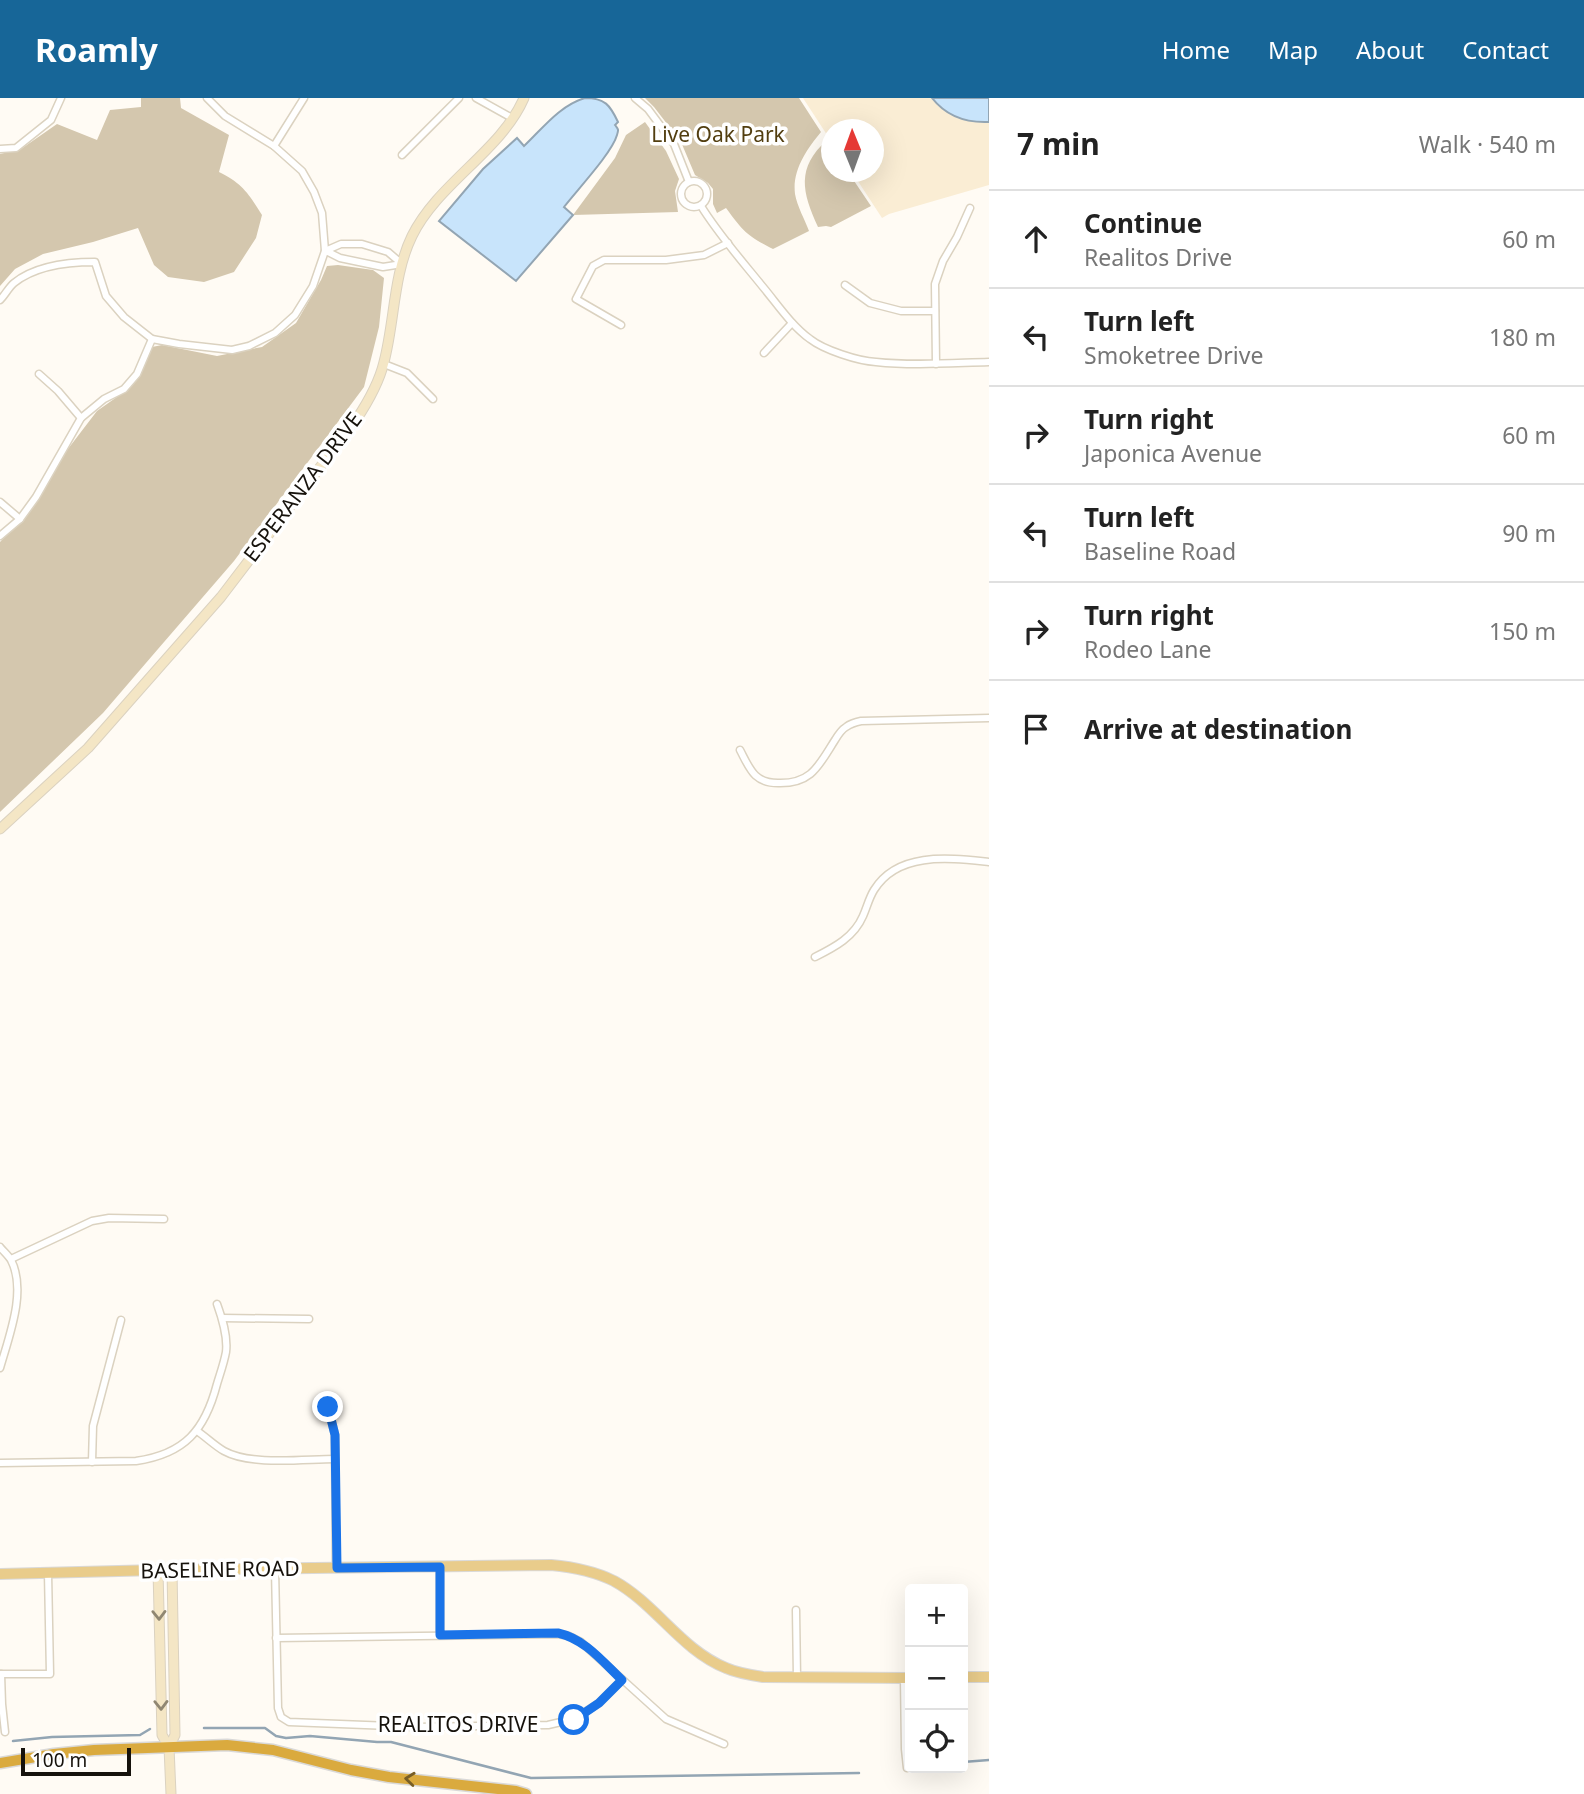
<!DOCTYPE html>
<html lang="en">
<head>
<meta charset="utf-8">
<style>
	body { margin:0; font-family:"Noto Sans",sans-serif; background:#f2f2f2; color:#222 }
	.controls { position:absolute; right:21px; bottom:21px; display:grid; overflow:hidden; border-radius:7px; box-shadow:0 7px 28px #0002 }
	.controls button { width:63px; height:63px; display:grid; place-items:center; padding:0; border:0; border-bottom:2px solid #e0e0e0; background:#fff; color:#222; font:35px sans-serif }
	.compass { position:absolute; left:821px; top:21px; width:63px; height:63px; border-radius:50%; background:#fff; box-shadow:0 7px 28px #0002; rotate:359deg }
	.scale { position:absolute; left:21px; bottom:18px; width:110px; box-sizing:border-box; padding-left:7px; border:4px solid #16120c; border-top:0; font-size:19px; line-height:24px; white-space:nowrap; color:#16120c; -webkit-text-stroke:5px #fff; paint-order:stroke }
	.stop { position:absolute; width:21px; height:21px; margin:-16px; border:5px solid #1a73e8; border-radius:50%; background:#fff }
	.stop.end { background:#1a73e8; border-color:#fff; box-shadow:0 2px 7px #0008 }
	.list { margin:0; padding:0; list-style:none }
	h2 { display:flex; justify-content:space-between; align-items:center; height:91px; margin:0; padding:0 28px; font-size:30px }
	h2 small { font-size:23px; font-weight:400; color:#767676 }
	.list li { display:grid; grid-template-columns:46px 1fr auto; gap:21px; align-items:center; box-sizing:border-box; height:98px; padding:0 28px; border-top:2px solid #e0e0e0 }
	.list b { display:block; font-size:26px; white-space:nowrap }
	.list p { margin:0; font-size:23px; white-space:nowrap; color:#767676 }
	.list em { font-size:23px; font-style:normal; color:#767676 }
	.icon { flex:none; width:38px; height:38px; fill:none; stroke:currentColor; stroke-width:2; stroke-linecap:round; stroke-linejoin:round }
	.map { position:relative; flex:none; width:989px; height:1696px; overflow:hidden }
	header { display:flex; align-items:center; gap:42px; box-sizing:border-box; height:98px; padding:0 35px; background:#176698; color:#fff }
	header strong { font-size:33px }
	nav { display:flex; gap:38px; margin-inline-start:auto; font-size:24px }
	main { display:flex }
	aside { flex:1; background:#fff }
	.map>svg:first-child { display:block }
</style>
</head>
<body>
<header>
<strong>Roamly</strong>
<nav><a>Home</a><a>Map</a><a>About</a><a>Contact</a></nav>
</header>
<main>
<div class="map">
<svg width="989" height="1696" viewBox="0 0 989 1696">
	<rect width="100%" height="100%" fill="#fffbf4"/>
	<path fill="#faedd4" d="M803 0H932L938 8 977 24H989V87L889 116 882 120 852 74H874V32H832L831 43Z"/>
	<g fill="#d4c7ae">
		<path d="M141 0H180L181 10 229 37 219 74C242 85 249 96 262 117L256 140 234 174 204 184 168 179 154 167 138 130 93 144 43 156 15 171 0 188V56L21 51 57 26 97 42 110 12 141 9Z"/>
		<path d="M645 0H799L821 34C807 51 792 72 795 96 797 108 805 122 809 133L773 151C747 138 743 133 726 110L717 115 713 106V91L708 85 695 77 681 44 654 9Z"/>
		<path d="M645 24 666 53 679 81 675 93 678 114 573 117 615 60 626 37Z"/>
		<path d="M827 42 831 49 832 74H848L871 108 831 129 826 128 818 129C802 94 796 70 827 42Z"/>
		<path d="M338 167 373 172 384 180 379 229 364 289 234 463 158 551 103 615 0 714V444L26 416 61 360 97 313 124 294 152 249 162 247 217 258 262 249 296 225 321 182 327 168Z"/>
	</g>
	<g fill="#c8e4fb" stroke="#93a5b3" stroke-width="2">
		<path d="M585 0C605 0 610 7 618 24L615 27C618 31 619 31 617 37 612 55 577 92 564 109L573 117 516 183 439 123 483 71 517 40 524 48C542 31 560 7 585 0Z"/>
		<path d="M932 0H989V24C967 25 946 18 932 0Z"/>
	</g>
	<g fill="none" stroke-linecap="round" stroke-linejoin="round">
		<g stroke="#93a5b3" stroke-width="2.5">
			<path d="M204 1630H265L276 1638 286 1640 310 1638 377 1644H391L531 1680 859 1675"/>
			<path d="M13 1643 52 1639 140 1637 150 1631"/>
			<path d="M963 1664 989 1662"/>
			<path d="M934 1670H935"/>
		</g>
		<defs>
			<g id="minor">
				<path d="M476 0 512 20"/>
				<path d="M635 0 648 11 674 46 689 84"/>
				<path d="M274 48 304 0"/>
				<path d="M0 51 16 50 51 22 61 0"/>
				<path d="M402 57 459 0"/>
				<circle cx="694" cy="96" r="13"/>
				<path d="M701 108C719 137 742 163 763 189 778 207 791 227 810 241 824 252 858 263 876 264 913 268 952 265 989 264"/>
				<path d="M325 153 341 146H362L388 154 402 166"/>
				<path d="M326 153 340 160 383 169 402 166"/>
				<path d="M845 187 870 205 901 213H935"/>
				<path d="M0 202C5 197 9 189 14 185 36 167 68 164 95 164L106 198 124 219 152 241 179 246 232 252 249 248 275 235 295 217 313 188 325 153 322 115 314 94 302 73 274 48 225 18 207 0"/>
				<path d="M621 227 576 201 593 168 604 162H666L704 157 728 145"/>
				<path d="M764 255 792 225"/>
				<path d="M384 266 407 275 433 301"/>
				<path d="M936 266 935 186 943 163 957 139 970 110"/>
				<path d="M39 276 58 293 81 320"/>
				<path d="M0 404 20 421"/>
				<path d="M0 438 20 421 36 399 81 320 104 301 124 291 137 276 152 241"/>
				<path d="M740 652C750 671 754 685 778 685 812 686 819 667 835 642 838 637 841 632 846 629 850 626 856 624 861 623L989 620"/>
				<path d="M815 859C835 849 854 839 863 818 867 809 869 800 874 792 898 753 950 760 989 764"/>
				<path d="M0 1149C3 1153 8 1157 11 1162 27 1193 9 1238 0 1270"/>
				<path d="M11 1161 92 1123 109 1120 164 1121"/>
				<path d="M222 1220 309 1221"/>
				<path d="M328 1309 335 1337 336 1470"/>
				<path d="M197 1333C206 1339 215 1348 224 1353 251 1368 304 1361 335 1361"/>
				<path d="M92 1364 93 1328 121 1222"/>
				<path d="M0 1365 136 1363C185 1356 205 1332 217 1286 220 1276 224 1265 226 1254 228 1238 222 1220 217 1206"/>
				<path d="M440 1469V1537"/>
				<path d="M275 1471 278 1610 281 1619 289 1624 416 1629 548 1627 574 1621 599 1605 622 1582"/>
				<path d="M796 1512 797 1580"/>
				<path d="M276 1540 558 1536 569 1538 581 1544 666 1621 724 1646"/>
				<path d="M0 1576H50L48 1475"/>
				<path d="M1 1576 2 1606 5 1634"/>
				<path d="M904 1580 905 1651 907 1670"/>
			</g>
			<g id="secondary">
				<path d="M0 731 88 650 221 499 356 322C368 304 379 285 384 264 395 222 393 177 412 138 438 85 501 53 524 0"/>
				<path d="M158 1472 162 1637 169 1649"/>
				<path d="M171 1696 169 1649 175 1637 172 1472"/>
			</g>
			<g id="primary">
				<path d="M0 1476 158 1472 551 1467C573 1469 594 1473 614 1483 656 1506 681 1552 726 1570 737 1575 750 1577 763 1579L910 1580"/>
				<path d="M963 1579H989"/>
			</g>
			<path id="motorway" d="M0 1665 54 1656 94 1652 227 1647 273 1652 351 1672 389 1679 516 1693 526 1696"/>
		</defs>
		<use href="#minor" stroke="#dbd2c0" stroke-width="9"/>
		<use href="#secondary" stroke="#dbd2c0" stroke-width="11"/>
		<use href="#primary" stroke="#dad9d8" stroke-width="12"/>
		<use href="#motorway" stroke="#dad9d8" stroke-width="13"/>
		<use href="#minor" stroke="#fff" stroke-width="6"/>
		<use href="#secondary" stroke="#f4e6c5" stroke-width="9"/>
		<use href="#primary" stroke="#e9cc8b" stroke-width="10"/>
		<use href="#motorway" stroke="#daaa3e" stroke-width="10"/>
	</g>
	<defs><path id="oneway-chevron" d="M-2-3.5L2.5 0L-2 3.5" fill="none" stroke-width="1.6" stroke-linecap="round" stroke-linejoin="round" transform="scale(1.75)"/></defs>
	<g stroke="#908772">
		<use href="#oneway-chevron" transform="translate(159 1517) rotate(89)"/>
		<use href="#oneway-chevron" transform="translate(161 1607) rotate(89)"/>
	</g>
	<use stroke="#785e25" href="#oneway-chevron" transform="translate(410 1681) rotate(-174)"/>
	<g fill="none" stroke-linecap="round" stroke-linejoin="round">
		<path stroke="#1a73e8" stroke-width="9" d="M328 1309 335 1337 337 1470 440 1469V1537L558 1535C585 1541 603 1564 622 1582L599 1605 574 1622"/>
	</g>
	<g text-anchor="middle" stroke-width="7" stroke-linejoin="round" paint-order="stroke">
		<g font-size="21" fill="#523e10" stroke="#fff">
			<text x="718" y="44">Live Oak Park</text>
		</g>
		<g font-size="21" fill="#16120c" stroke="#fff">
			<text transform="translate(303 389) rotate(-53)" y="7">ESPERANZA DRIVE</text>
			<text transform="translate(220 1472) rotate(-1)" y="7">BASELINE ROAD</text>
			<text x="458" y="1634">REALITOS DRIVE</text>
		</g>
	</g>
</svg>
<div class="controls">
<button>+</button>
<button>−</button>
<button><svg class="icon" aria-label="locate" viewBox="0 0 24 24"><circle cx="12" cy="12" r="6"/><path d="M12 2v4M12 18v4M2 12h4M18 12h4"/></svg></button>
</div>
<svg class="compass" viewBox="-18 -18 36 36"><path d="M0-13l5 13h-10z" fill="#e53935"/><path d="M0 13l5-13h-10z" fill="#767676"/></svg>
<div class="scale">100 m</div>
<div class="stop" style="left:574px;top:1622px"></div>
<div class="stop end" style="left:328px;top:1309px"></div>
</div>
<aside>
<h2>7 min<small>Walk · 540 m</small></h2>
<ul class="list">
<li><svg class="icon" aria-label="ahead" viewBox="0 0 24 24"><path d="M12 20V5M6 11l6-6 6 6"/></svg><div><b>Continue</b><p>Realitos Drive</p></div><em>60 m</em></li>
<li><svg class="icon" aria-label="left" viewBox="0 0 24 24"><path d="M17 20v-9H6M10 6l-5 5 5 5"/></svg><div><b>Turn left</b><p>Smoketree Drive</p></div><em>180 m</em></li>
<li><svg class="icon" aria-label="right" viewBox="0 0 24 24"><path d="M7 20v-9h11M14 6l5 5-5 5"/></svg><div><b>Turn right</b><p>Japonica Avenue</p></div><em>60 m</em></li>
<li><svg class="icon" aria-label="left" viewBox="0 0 24 24"><path d="M17 20v-9H6M10 6l-5 5 5 5"/></svg><div><b>Turn left</b><p>Baseline Road</p></div><em>90 m</em></li>
<li><svg class="icon" aria-label="right" viewBox="0 0 24 24"><path d="M7 20v-9h11M14 6l5 5-5 5"/></svg><div><b>Turn right</b><p>Rodeo Lane</p></div><em>150 m</em></li>
<li><svg class="icon" aria-label="arrive" viewBox="0 0 24 24"><path d="M6 21V4h12l-3 4 3 4H6"/></svg><div><b>Arrive at destination</b></div></li>
</ul>
</aside>
</main>
</body>
</html>
